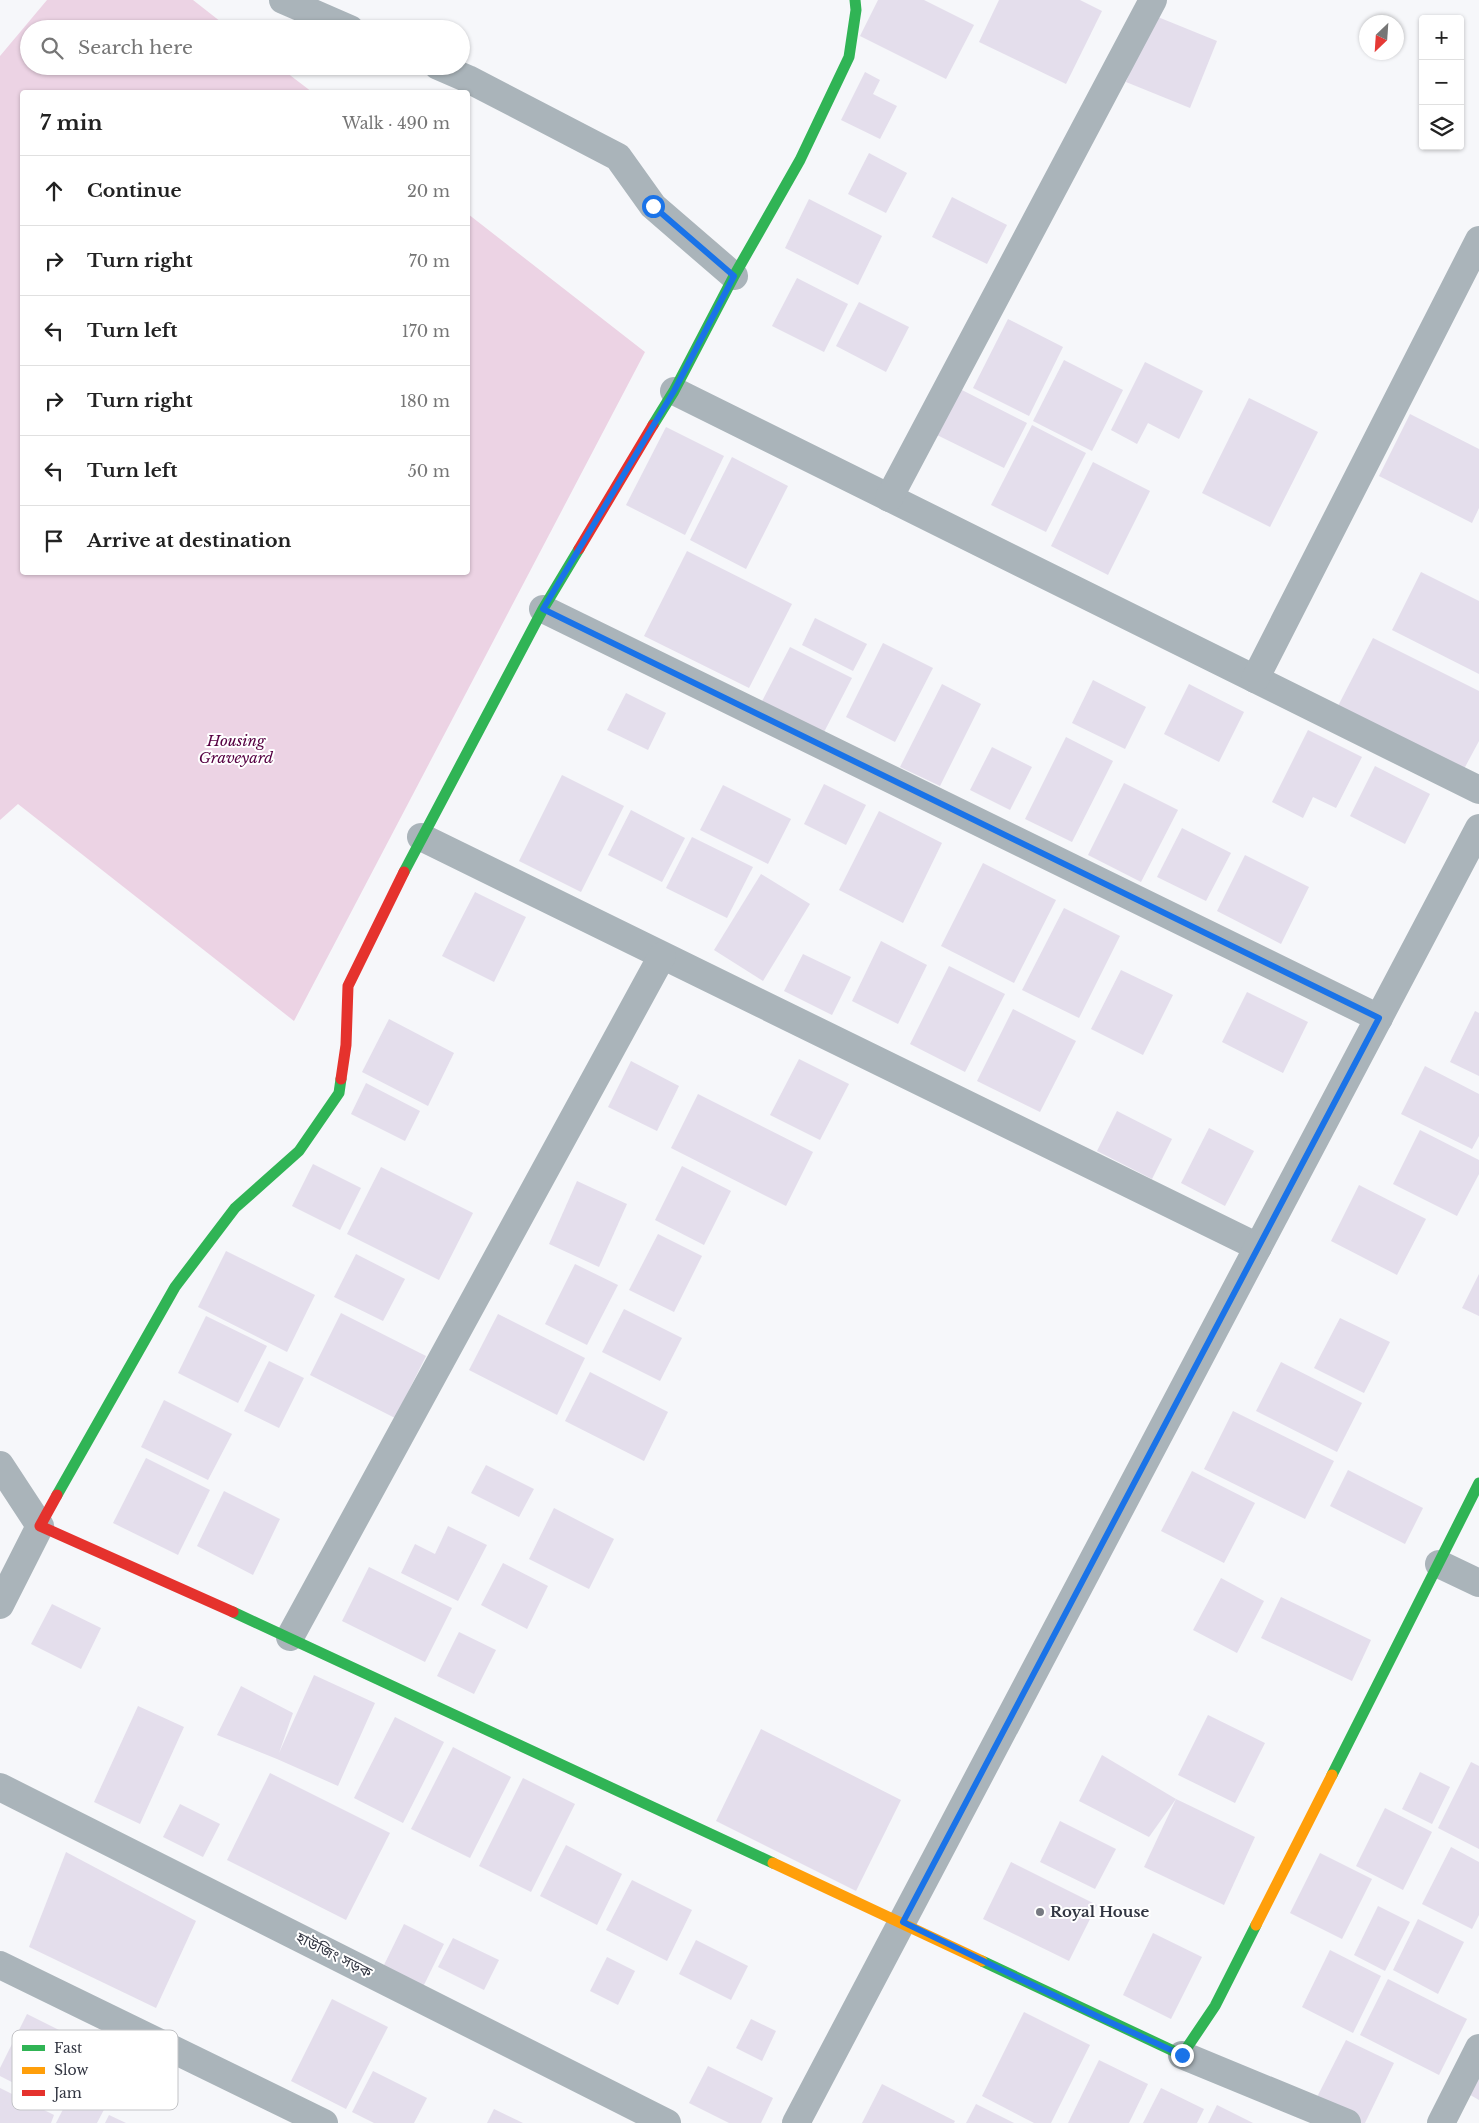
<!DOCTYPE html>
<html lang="en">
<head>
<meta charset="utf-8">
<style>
	body { margin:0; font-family:"Libre Baskerville","Noto Sans Bengali",serif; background:#f6f6f6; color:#222 }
	.controls { position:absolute; right:15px; top:15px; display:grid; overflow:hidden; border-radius:5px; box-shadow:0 1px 4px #0004 }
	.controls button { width:45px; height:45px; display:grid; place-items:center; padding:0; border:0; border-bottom:1px solid #e0e0e0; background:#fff; color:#222; font:25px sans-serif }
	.compass { position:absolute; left:1359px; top:15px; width:45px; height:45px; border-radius:50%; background:#fff; box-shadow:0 1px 4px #0004; rotate:205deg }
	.stop { position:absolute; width:15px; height:15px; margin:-11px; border:4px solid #1a73e8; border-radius:50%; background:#fff }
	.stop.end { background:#1a73e8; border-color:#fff; box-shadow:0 1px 5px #0008 }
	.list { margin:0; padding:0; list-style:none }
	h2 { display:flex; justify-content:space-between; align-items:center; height:65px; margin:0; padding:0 20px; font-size:21px }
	h2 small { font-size:16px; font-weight:400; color:#767676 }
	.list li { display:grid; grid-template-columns:32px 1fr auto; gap:15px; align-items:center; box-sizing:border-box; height:70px; padding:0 20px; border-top:1px solid #e0e0e0 }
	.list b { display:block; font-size:19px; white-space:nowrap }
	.list em { font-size:16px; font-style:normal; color:#767676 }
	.icon { flex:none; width:28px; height:28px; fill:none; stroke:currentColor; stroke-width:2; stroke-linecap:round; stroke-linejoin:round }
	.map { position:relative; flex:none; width:1479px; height:2123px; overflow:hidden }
	.search { position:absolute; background:#fff; box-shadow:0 1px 4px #0004; left:20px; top:20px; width:450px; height:55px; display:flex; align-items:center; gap:12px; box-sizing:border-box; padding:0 18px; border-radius:28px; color:#767676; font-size:19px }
	.panel { position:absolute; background:#fff; box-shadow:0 1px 4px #0004; left:20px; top:90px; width:450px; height:485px; border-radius:5px }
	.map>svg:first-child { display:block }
</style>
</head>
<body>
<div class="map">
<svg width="1479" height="2123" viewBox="0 0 1479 2123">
	<rect width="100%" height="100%" fill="#f6f7fa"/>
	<path fill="#ecd3e4" d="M47 0H193L230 29H29V66H278L312 92H22V572H468V214L645 352 294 1021 18 804 0 820V56Z"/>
	<g fill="#e4deec">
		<path d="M878 0H924L974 25 946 79 860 36Z"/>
		<path d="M999 0H1080L1102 11 1066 84 979 42Z"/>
		<path d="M1153 15 1217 41 1190 108 1126 82Z"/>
		<path d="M865 72 880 80 873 94 897 106 880 139 841 120Z"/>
		<path d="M869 153 907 173 886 213 848 194Z"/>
		<path d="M952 197 1007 225 987 264 932 237Z"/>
		<path d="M809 199 882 236 858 285 785 248Z"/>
		<path d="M797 278 848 304 824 352 772 326Z"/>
		<path d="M859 302 909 327 886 372 836 346Z"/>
		<path d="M1008 319 1063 347 1029 416 973 388Z"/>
		<path d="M1064 360 1123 390 1092 451 1033 421Z"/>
		<path d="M1145 362 1203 391 1179 439 1148 423 1137 444 1111 430Z"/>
		<path d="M960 389 1027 423 1004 468 937 435Z"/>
		<path d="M1249 398 1318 432 1270 527 1202 493Z"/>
		<path d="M1410 414 1479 449V508L1472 523 1379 476Z"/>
		<path d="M1032 425 1086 453 1046 532 991 505Z"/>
		<path d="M666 427 724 456 685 535 626 505Z"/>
		<path d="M732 457 788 486 746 569 690 540Z"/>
		<path d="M1093 462 1150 491 1108 575 1051 546Z"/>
		<path d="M687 551 792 604 749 688 644 636Z"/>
		<path d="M1421 572 1479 601V674L1392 630Z"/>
		<path d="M815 618 867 644 853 671 802 645Z"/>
		<path d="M1373 638 1479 691V741L1464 769 1338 706Z"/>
		<path d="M883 643 933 668 895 742 846 717Z"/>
		<path d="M790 647 852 678 822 736 760 705Z"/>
		<path d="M1093 680 1146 707 1125 749 1072 723Z"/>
		<path d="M942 684 981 704 940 786 900 767Z"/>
		<path d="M1189 684 1244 712 1219 762 1164 734Z"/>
		<path d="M626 693 666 713 648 750 607 730Z"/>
		<path d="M1308 730 1362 757 1336 808 1313 797 1303 818 1272 802Z"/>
		<path d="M1066 737 1113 761 1072 842 1025 819Z"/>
		<path d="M992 747 1032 767 1010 810 970 790Z"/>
		<path d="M1375 766 1430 794 1405 844 1350 816Z"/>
		<path d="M562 775 624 806 581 892 519 861Z"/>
		<path d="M1124 783 1178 810 1141 882 1088 855Z"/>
		<path d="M824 784 866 805 846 845 804 824Z"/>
		<path d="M723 785 791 819 768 864 700 830Z"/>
		<path d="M631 810 685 838 662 882 608 855Z"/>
		<path d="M879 811 942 843 903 923 839 890Z"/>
		<path d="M1182 828 1231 853 1206 901 1157 877Z"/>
		<path d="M692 837 753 867 727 918 666 888Z"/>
		<path d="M1245 855 1309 887 1281 944 1217 911Z"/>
		<path d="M983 863 1056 900 1014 983 941 946Z"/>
		<path d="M761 874 810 904 763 981 714 950Z"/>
		<path d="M475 892 526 917 494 982 442 956Z"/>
		<path d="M1064 908 1120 936 1079 1018 1022 990Z"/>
		<path d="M881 941 927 965 898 1024 852 1001Z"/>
		<path d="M803 954 851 977 832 1015 784 991Z"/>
		<path d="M949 966 1005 994 965 1072 910 1044Z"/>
		<path d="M1121 970 1173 995 1143 1055 1091 1029Z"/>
		<path d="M1247 992 1308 1022 1283 1073 1222 1042Z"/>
		<path d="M1013 1009 1076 1041 1040 1112 977 1081Z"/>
		<path d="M1475 1011 1479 1013V1076L1450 1062Z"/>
		<path d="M389 1019 454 1053 428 1106 362 1072Z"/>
		<path d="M799 1059 849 1084 820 1140 770 1115Z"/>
		<path d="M631 1061 679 1086 657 1131 608 1107Z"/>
		<path d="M1425 1066 1479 1094V1136L1472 1149 1401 1114Z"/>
		<path d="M366 1083 420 1111 405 1141 351 1114Z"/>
		<path d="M698 1094 813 1152 786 1206 671 1148Z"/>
		<path d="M1117 1111 1172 1139 1152 1179 1097 1151Z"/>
		<path d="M1209 1128 1254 1151 1225 1206 1181 1183Z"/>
		<path d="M1420 1130 1479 1160V1174L1457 1216 1393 1184Z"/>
		<path d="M313 1164 361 1188 340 1230 292 1206Z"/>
		<path d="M682 1166 731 1191 704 1245 655 1220Z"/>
		<path d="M381 1167 473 1213 439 1280 347 1234Z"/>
		<path d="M577 1181 627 1204 599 1267 549 1244Z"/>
		<path d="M1359 1185 1426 1219 1397 1275 1331 1241Z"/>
		<path d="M658 1234 702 1256 674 1312 629 1290Z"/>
		<path d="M226 1251 315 1295 287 1352 198 1307Z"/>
		<path d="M356 1254 405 1279 383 1321 334 1297Z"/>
		<path d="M575 1264 618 1285 587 1345 545 1324Z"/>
		<path d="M1479 1274V1316L1462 1308Z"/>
		<path d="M624 1309 682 1338 660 1381 602 1352Z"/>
		<path d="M341 1313 426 1356 395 1418 310 1375Z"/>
		<path d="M498 1314 585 1358 557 1415 469 1370Z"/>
		<path d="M206 1316 267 1346 238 1403 178 1373Z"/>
		<path d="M1340 1318 1390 1342 1364 1393 1314 1368Z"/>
		<path d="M269 1361 304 1378 279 1428 244 1411Z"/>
		<path d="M1281 1362 1362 1403 1337 1452 1256 1411Z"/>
		<path d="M590 1372 668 1412 644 1461 565 1421Z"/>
		<path d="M164 1400 232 1434 208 1480 141 1447Z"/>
		<path d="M1233 1411 1334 1461 1305 1519 1204 1469Z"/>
		<path d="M146 1458 210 1490 178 1555 113 1523Z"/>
		<path d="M486 1465 534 1489 519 1517 471 1493Z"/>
		<path d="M1348 1470 1423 1508 1405 1544 1330 1506Z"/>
		<path d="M1192 1471 1255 1503 1224 1563 1161 1531Z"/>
		<path d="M224 1491 280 1519 253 1575 197 1546Z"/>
		<path d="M554 1508 614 1539 589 1589 529 1559Z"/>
		<path d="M448 1526 487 1545 458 1601 401 1573 415 1544 435 1554Z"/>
		<path d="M503 1563 548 1586 527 1629 481 1605Z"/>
		<path d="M369 1567 452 1608 425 1662 342 1621Z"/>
		<path d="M1221 1578 1264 1601 1237 1653 1193 1630Z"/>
		<path d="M1281 1597 1371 1640 1352 1681 1261 1638Z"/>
		<path d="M52 1604 101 1628 81 1669 31 1644Z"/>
		<path d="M459 1632 496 1650 474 1694 437 1676Z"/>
		<path d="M314 1675 375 1703 338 1786 277 1759 217 1735 241 1686 293 1713 279 1753Z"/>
		<path d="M138 1706 184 1727 140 1824 94 1802Z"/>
		<path d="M1208 1715 1265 1743 1235 1803 1178 1775Z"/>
		<path d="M395 1717 444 1742 403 1823 354 1798Z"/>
		<path d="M761 1729 901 1800 856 1891 716 1821Z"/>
		<path d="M453 1747 511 1777 470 1858 411 1829Z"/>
		<path d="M1102 1755 1176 1799 1149 1837 1079 1801Z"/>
		<path d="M1471 1762 1479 1766V1849L1438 1828Z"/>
		<path d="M1420 1772 1450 1787 1432 1824 1402 1809Z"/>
		<path d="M270 1773 390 1833 346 1920 227 1860Z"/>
		<path d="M523 1778 575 1804 531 1892 479 1866Z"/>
		<path d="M1176 1799 1255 1837 1224 1905 1144 1867Z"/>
		<path d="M180 1804 220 1824 203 1857 163 1837Z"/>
		<path d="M1385 1808 1432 1832 1403 1890 1356 1866Z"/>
		<path d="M1060 1821 1116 1849 1095 1889 1040 1862Z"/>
		<path d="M566 1845 622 1874 597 1925 540 1896Z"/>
		<path d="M1451 1847 1479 1862V1915L1472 1929 1422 1904Z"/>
		<path d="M66 1852 196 1921 156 2008 29 1947Z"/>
		<path d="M1320 1853 1372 1879 1342 1939 1290 1913Z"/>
		<path d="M1011 1862 1097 1905 1069 1961 983 1919Z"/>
		<path d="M632 1880 692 1910 667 1961 606 1930Z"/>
		<path d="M1378 1906 1410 1922 1385 1971 1354 1955Z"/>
		<path d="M1418 1919 1464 1942 1438 1994 1393 1970Z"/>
		<path d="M404 1924 444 1944 423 1987 383 1967Z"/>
		<path d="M1153 1933 1202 1957 1171 2019 1123 1995Z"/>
		<path d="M453 1938 499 1960 484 1990 438 1967Z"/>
		<path d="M696 1940 748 1966 731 2000 679 1974Z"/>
		<path d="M1330 1950 1381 1976 1353 2033 1302 2007Z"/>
		<path d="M607 1957 635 1971 618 2005 590 1991Z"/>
		<path d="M1388 1979 1467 2019 1439 2075 1360 2035Z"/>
		<path d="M332 1999 388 2027 346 2109 291 2081Z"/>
		<path d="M1024 2012 1090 2045 1051 2123H1034L982 2096Z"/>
		<path d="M27 2014 79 2040 49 2101 0 2076V2068Z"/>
		<path d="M751 2019 776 2031 762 2061 736 2048Z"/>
		<path d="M1346 2040 1394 2063 1365 2123H1354L1314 2103Z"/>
		<path d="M1099 2060 1148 2084 1129 2123H1068Z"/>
		<path d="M1479 2065V2100L1465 2092Z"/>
		<path d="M708 2066 773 2098 761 2123H729L689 2103Z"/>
		<path d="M373 2071 427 2098 414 2123H374L352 2112Z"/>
		<path d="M77 2082 110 2098 97 2123H56Z"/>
		<path d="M882 2084 955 2121 954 2123H862Z"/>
		<path d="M0 2088 54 2115 51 2123H0Z"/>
		<path d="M1161 2088 1204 2109 1197 2123H1143Z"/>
		<path d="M976 2104 1014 2123H966Z"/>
		<path d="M1217 2105 1253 2123H1208Z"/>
		<path d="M494 2109 523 2123H487Z"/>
		<path d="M109 2115 126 2123H105Z"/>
	</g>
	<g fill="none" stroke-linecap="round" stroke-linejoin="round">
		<g stroke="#aab4ba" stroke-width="28">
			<path d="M283 0 350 29"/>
			<path d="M438 66 468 79 618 157 653 206 734 276"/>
			<path d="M674 391 1479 790"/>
			<path d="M889 498 1153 0"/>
			<path d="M543 609 1379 1018"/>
			<path d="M1255 679 1479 240"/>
			<path d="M421 837 1258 1247"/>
			<path d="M0 1465 40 1526 0 1605"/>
			<path d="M1439 1564 1479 1583"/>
			<path d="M290 1637 662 956"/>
			<path d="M0 1787 667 2123"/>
			<path d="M0 1965 324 2123"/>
			<path d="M1182 2055 1347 2123"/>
			<path d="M796 2123 1479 828"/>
			<path d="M1441 2123 1479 2048"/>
		</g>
		<g stroke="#30b455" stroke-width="11">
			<path d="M653 425 674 391 734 276 800 160 849 57 856 10 855 0"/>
			<path d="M404 872 543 609 579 549"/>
			<path d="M57 1495 175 1287 235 1208 299 1151 339 1093 341 1079"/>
			<path d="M233 1612 773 1863"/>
			<path d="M1332 1775 1479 1483"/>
			<path d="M982 1961 1182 2055 1215 2006 1256 1925"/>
		</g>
		<g stroke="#ff9f0a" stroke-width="11">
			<path d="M773 1863 982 1961"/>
			<path d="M1256 1925 1332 1775"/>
		</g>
		<g stroke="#e5322d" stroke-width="11">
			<path d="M579 549 653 425"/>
			<path d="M341 1079 346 1045 348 986 404 872"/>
			<path d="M57 1495 40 1526 233 1612"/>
		</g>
	</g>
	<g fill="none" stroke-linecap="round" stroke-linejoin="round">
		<path stroke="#1a73e8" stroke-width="6" d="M653 206 734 276 674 391 543 609 1379 1018 903 1922 1103 2019 1182 2055"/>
	</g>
	<circle fill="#777a82" stroke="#fff" stroke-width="2" cx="1040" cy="1912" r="5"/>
	<g text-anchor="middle" stroke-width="4" stroke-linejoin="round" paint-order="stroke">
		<g font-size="15" font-style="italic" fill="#560142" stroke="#fff">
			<text x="236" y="746">Housing<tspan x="236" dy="17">Graveyard</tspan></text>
		</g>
		<g font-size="15" font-weight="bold" fill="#323642" stroke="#fff" text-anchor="start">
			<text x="1050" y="1917">Royal House</text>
		</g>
		<g font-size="15" fill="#323642" stroke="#fff">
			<text transform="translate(334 1955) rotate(27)" y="5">হাউজিং সড়ক</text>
		</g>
	</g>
	<rect x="12" y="2030" width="166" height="80" rx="8" fill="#fff" stroke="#c2c3c6" stroke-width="1"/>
	<rect x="22" y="2045" width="23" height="6" fill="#30b455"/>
	<rect x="22" y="2067" width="23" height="7" fill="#ff9f0a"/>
	<rect x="22" y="2090" width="23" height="6" fill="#e5322d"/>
	<g font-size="14" fill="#323642">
		<text x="54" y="2053">Fast</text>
		<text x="54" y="2075">Slow</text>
		<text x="54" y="2098">Jam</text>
	</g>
</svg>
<div class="controls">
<button>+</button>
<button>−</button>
<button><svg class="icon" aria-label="layers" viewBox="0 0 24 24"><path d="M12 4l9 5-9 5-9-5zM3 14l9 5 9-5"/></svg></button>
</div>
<svg class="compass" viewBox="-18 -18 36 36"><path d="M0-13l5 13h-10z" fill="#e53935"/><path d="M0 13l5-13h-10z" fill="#767676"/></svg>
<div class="stop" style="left:653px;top:206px"></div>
<div class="stop end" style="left:1182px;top:2055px"></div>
<div class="search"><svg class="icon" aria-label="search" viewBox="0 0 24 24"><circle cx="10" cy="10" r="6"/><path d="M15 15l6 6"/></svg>Search here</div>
<section class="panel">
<h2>7 min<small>Walk · 490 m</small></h2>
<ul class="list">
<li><svg class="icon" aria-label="ahead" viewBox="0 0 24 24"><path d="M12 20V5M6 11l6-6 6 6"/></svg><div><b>Continue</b></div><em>20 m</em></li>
<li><svg class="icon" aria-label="right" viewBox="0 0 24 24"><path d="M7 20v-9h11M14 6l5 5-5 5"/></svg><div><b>Turn right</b></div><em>70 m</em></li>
<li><svg class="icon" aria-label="left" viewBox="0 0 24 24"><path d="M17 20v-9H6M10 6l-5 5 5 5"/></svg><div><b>Turn left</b></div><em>170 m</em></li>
<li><svg class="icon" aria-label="right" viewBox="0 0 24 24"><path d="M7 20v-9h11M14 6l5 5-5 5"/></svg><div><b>Turn right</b></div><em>180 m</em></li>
<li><svg class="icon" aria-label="left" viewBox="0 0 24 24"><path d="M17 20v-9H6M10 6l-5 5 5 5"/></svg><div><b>Turn left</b></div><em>50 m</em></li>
<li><svg class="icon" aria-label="arrive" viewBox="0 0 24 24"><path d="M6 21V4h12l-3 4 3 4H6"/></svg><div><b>Arrive at destination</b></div></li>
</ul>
</section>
</div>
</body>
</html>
